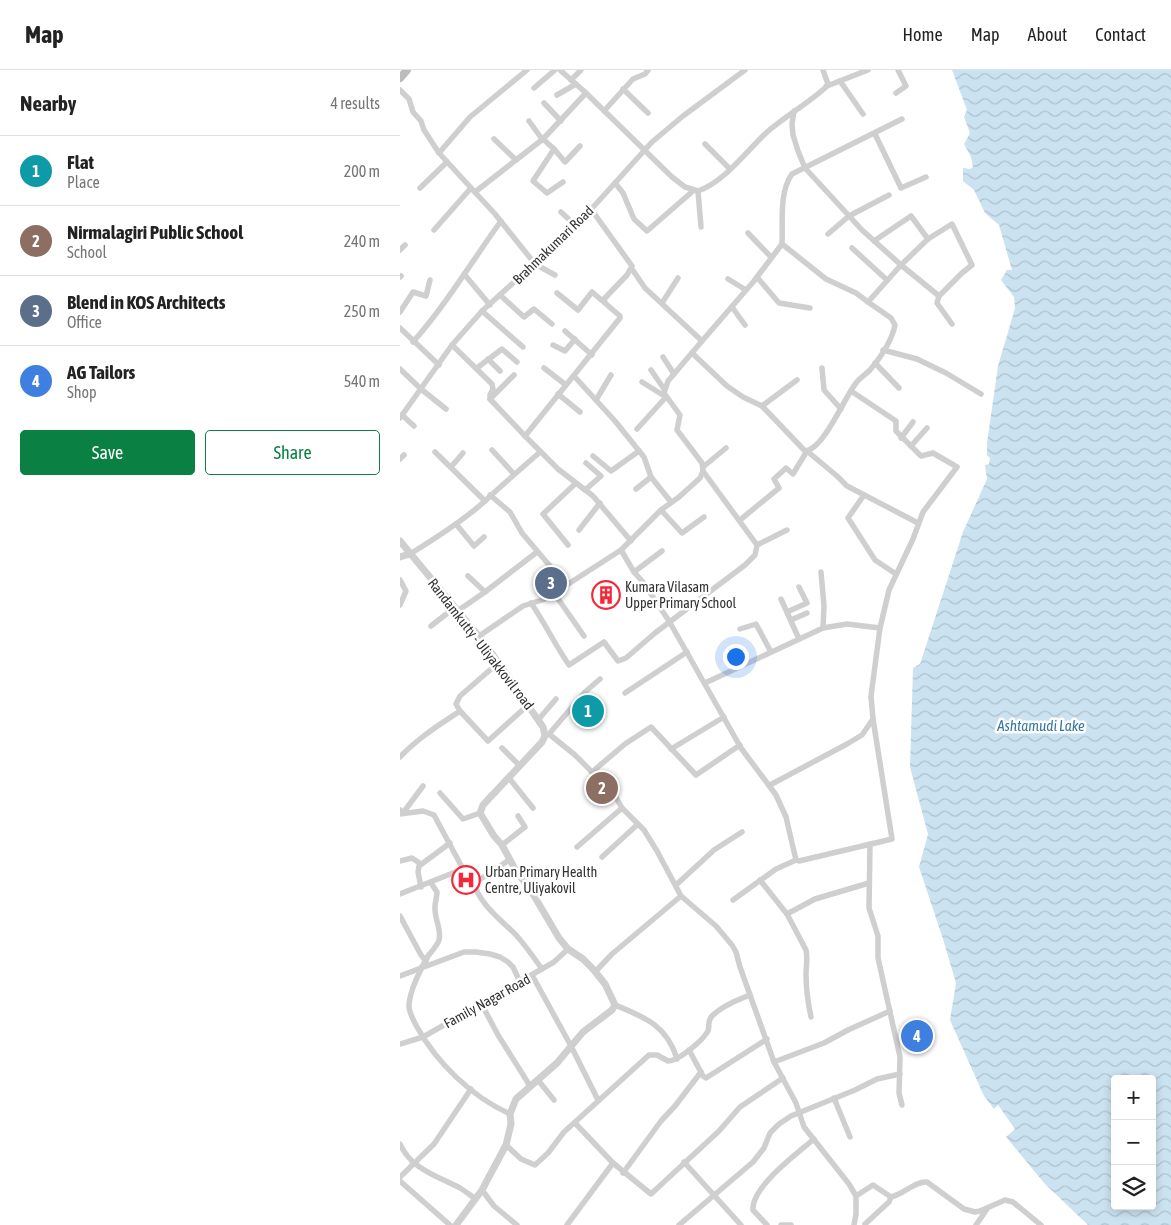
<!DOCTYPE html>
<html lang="en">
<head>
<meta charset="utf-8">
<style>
	body { margin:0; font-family:"Asap Condensed",sans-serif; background:#f6f6f6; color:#222 }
	.controls { position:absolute; right:15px; bottom:15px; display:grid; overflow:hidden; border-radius:5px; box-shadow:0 2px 8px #0003 }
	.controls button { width:45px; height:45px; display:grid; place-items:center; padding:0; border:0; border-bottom:1px solid #e0e0e0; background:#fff; color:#222; font:25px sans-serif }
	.you { position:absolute; left:335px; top:586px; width:18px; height:18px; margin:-12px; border:4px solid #fff; border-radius:50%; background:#1a73e8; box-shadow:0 0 0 8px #1a73e833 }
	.badge { display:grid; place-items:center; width:32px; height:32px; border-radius:50%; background:#0b8043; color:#fff; font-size:16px; font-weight:700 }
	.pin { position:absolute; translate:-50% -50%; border:2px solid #fff; box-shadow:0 1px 5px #0006 }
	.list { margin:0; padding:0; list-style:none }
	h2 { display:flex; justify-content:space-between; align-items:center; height:65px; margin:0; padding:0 20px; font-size:21px }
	h2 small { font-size:16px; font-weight:400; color:#767676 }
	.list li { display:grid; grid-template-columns:32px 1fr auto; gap:15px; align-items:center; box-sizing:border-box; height:70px; padding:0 20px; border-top:1px solid #e0e0e0 }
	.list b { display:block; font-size:19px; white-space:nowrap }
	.list p { margin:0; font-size:16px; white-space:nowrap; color:#767676 }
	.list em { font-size:16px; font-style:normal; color:#767676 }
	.actions { display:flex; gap:10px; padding:15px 20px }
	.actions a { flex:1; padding:11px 0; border:1px solid #0b8043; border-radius:5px; text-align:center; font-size:18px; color:#0b8043 }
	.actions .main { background:#0b8043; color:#fff }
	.icon { flex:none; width:28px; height:28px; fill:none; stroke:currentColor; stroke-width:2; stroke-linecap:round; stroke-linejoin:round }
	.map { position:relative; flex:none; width:771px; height:1155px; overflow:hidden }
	header { display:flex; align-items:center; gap:30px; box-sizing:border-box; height:70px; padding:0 25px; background:#fff; border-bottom:1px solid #e0e0e0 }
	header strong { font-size:24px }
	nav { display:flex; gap:28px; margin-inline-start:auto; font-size:18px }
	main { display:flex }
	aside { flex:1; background:#fff }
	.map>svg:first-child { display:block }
</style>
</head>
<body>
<header>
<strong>Map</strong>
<nav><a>Home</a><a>Map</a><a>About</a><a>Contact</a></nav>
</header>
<main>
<aside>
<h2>Nearby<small>4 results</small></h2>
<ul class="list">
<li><span class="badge" style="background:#0f9aa8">1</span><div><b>Flat</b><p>Place</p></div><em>200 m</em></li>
<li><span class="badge" style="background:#8d6e63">2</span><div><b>Nirmalagiri Public School</b><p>School</p></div><em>240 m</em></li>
<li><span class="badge" style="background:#5c6f8a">3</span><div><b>Blend in KOS Architects</b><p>Office</p></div><em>250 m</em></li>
<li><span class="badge" style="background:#3f7fe0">4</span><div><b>AG Tailors</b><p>Shop</p></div><em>540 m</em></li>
</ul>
<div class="actions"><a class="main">Save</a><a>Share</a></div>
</aside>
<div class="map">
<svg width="771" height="1155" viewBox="0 0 771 1155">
	<defs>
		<pattern id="water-waves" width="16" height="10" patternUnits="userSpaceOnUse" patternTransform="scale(1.25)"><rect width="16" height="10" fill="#cbe2f0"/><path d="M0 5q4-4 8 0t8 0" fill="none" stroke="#afc2ce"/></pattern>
	</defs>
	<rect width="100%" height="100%" fill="#fff"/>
	<path fill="url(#water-waves)" fill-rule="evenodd" d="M552 0H771V1155H688L645 1114 606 1067 615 1059 598 1035 594 1039 584 1026 550 950 556 913 543 869 519 797 528 764 510 697 513 598 520 594 563 462 587 409 585 395 589 394 590 388 587 385V373L598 296 615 238 614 227 601 210 607 200H612L599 155 585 143 574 120 563 111V98L570 99 573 97 571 87 564 74 570 63 564 47 567 40ZM715 1009H752V1136H715Z"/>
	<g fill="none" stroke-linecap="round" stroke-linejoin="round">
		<g stroke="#cfcfcf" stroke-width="5.5">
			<path d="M160 0 186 23 272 107 285 117 298 121C324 112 346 82 366 63 384 47 406 35 425 18L428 14 423 0"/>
			<path d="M171 10 181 0"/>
			<path d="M440 11 463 44"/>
			<path d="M427 16 468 0"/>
			<path d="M134 18 155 0"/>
			<path d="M223 19 248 43"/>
			<path d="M0 20 9 29 13 42 21 51 24 60 39 83 95 144 135 194 155 205"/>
			<path d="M496 23 506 16 498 0"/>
			<path d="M157 25 176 14"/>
			<path d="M144 33 161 51"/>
			<path d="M204 41 233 9 245 4 248 0"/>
			<path d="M394 41 392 54 393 65 398 81 405 98 462 160 501 195 539 226 562 203 572 195 552 154 528 169 501 195 468 232"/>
			<path d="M129 51 142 69"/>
			<path d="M475 64 501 118 526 107"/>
			<path d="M94 69 116 90"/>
			<path d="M143 69 154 79 133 111 147 123 163 112"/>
			<path d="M305 74 330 99"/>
			<path d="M154 79 165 92 180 76"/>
			<path d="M39 83 70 47 127 0"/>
			<path d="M215 113 223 123 234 149 247 161 293 121"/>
			<path d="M20 118 47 92"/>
			<path d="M298 121 301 157"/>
			<path d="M75 122 143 69 186 23"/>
			<path d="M191 139 232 196 227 205 204 229 205 233 220 246V248L125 366 158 399 193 426 231 471"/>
			<path d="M161 142 176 156"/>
			<path d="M34 160 71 118"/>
			<path d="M348 163 371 187"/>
			<path d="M428 164 449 146 489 125"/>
			<path d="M474 171 511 146 528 169"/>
			<path d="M452 178 487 210"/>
			<path d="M0 180 5 175"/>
			<path d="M64 204 90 235"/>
			<path d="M0 207 1 206"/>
			<path d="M357 207 379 233 410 238"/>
			<path d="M328 209 346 220"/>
			<path d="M157 223 178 240 192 222 205 233"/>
			<path d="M100 225 124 247 134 239 152 254"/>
			<path d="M539 226 537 233 552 254"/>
			<path d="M262 233 278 208"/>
			<path d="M332 237 345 255"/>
			<path d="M82 241 123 277"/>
			<path d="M0 242 13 222 26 226 30 210"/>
			<path d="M0 258 39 295"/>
			<path d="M165 261 192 285"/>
			<path d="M302 271 354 211 382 174"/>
			<path d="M13 272C46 235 72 191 101 151"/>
			<path d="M52 275 92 314 93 319 90 325V329L125 366"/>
			<path d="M153 275 165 281 175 269"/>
			<path d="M483 280 517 289 546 303 581 324"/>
			<path d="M292 283 327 316 343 327 362 336 405 381C424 379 444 328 456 313 460 308 466 304 470 300 480 288 492 270 495 255L491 248 468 232 456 223 426 209 382 174C383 151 379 122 392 104L502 49"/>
			<path d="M263 287 274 304"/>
			<path d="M88 289 100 301"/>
			<path d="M475 293 499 318"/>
			<path d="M77 298 102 279 117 292"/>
			<path d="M144 298 166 315"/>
			<path d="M422 298 424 320 441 339"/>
			<path d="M0 299 21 319 46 339"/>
			<path d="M251 300 264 319"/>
			<path d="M174 306 215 351 244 387 251 407 271 432"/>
			<path d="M158 324 180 342"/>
			<path d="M90 329 114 305"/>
			<path d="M196 330 211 305"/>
			<path d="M362 336 397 310"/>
			<path d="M2 345 14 356"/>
			<path d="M0 348 52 275 82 241 176 156 252 72 283 46 345 0"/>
			<path d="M237 359 266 327 242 312"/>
			<path d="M501 368 513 352"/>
			<path d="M511 376 527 358"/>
			<path d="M92 380 114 404"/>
			<path d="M35 382 85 431"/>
			<path d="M193 386 211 401 239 381"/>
			<path d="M0 389 4 385"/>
			<path d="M51 397 63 383"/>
			<path d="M303 397 326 378"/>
			<path d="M236 419 251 407"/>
			<path d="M185 420 201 406 186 393"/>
			<path d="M90 425 110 442 122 463 166 515"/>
			<path d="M464 425 448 448 475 490 496 504"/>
			<path d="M261 440 282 463 304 447"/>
			<path d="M340 450 379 418 374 409 386 398 393 404 407 381 437 406 447 416 518 453"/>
			<path d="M56 454 74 476 84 467"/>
			<path d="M179 460 200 433"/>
			<path d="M168 475 143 444 175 414"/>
			<path d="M357 475 387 460"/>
			<path d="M221 480 234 502 243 512 269 551 341 678 376 725 386 747 396 790 399 791 492 769 473 649"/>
			<path d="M10 484C36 468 63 451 85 431 103 414 122 398 140 382"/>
			<path d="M234 502 262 481"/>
			<path d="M421 502 424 536 423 558"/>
			<path d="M68 506 85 522"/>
			<path d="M0 510 6 521 0 535"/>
			<path d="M154 523 184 566"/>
			<path d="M381 529 399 569"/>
			<path d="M131 533C145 553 155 575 169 595L204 572 218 591 226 588 255 563 345 495 355 485 357 475 303 401"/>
			<path d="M387 542 407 533 399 517"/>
			<path d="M391 550 407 543"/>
			<path d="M31 556 49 542 59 540 85 522 137 482"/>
			<path d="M340 559 356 554 371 582"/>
			<path d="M79 566 123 536 145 529 221 480 261 440 279 427 300 408 303 401 302 393 277 360 280 345 264 323 268 311 302 271 245 218 232 199"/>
			<path d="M305 613 423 558 447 554 480 558"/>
			<path d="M225 623 287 582"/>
			<path d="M60 641 88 671 128 635"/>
			<path d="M138 650 156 629"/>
			<path d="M149 664 185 622 200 609"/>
			<path d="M145 666 149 664 175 685 214 724 222 738 244 760 257 781 281 826 316 856 332 875 336 882 340 897 374 992 396 1033 404 1057 449 1114 456 1126V1144L454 1155"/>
			<path d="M102 678 120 696"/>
			<path d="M271 679 324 647"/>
			<path d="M0 687C18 668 39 655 60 641L56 634 60 626 98 593"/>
			<path d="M192 702 225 674 251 657 296 705 340 675"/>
			<path d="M109 708 133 738"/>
			<path d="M370 715 447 674 462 665 473 649 471 626 480 558 489 520 513 469 523 442 557 397 533 383 521 386 496 361V351L451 321"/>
			<path d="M40 723 63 749 80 743"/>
			<path d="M0 740 3 743 23 716"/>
			<path d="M0 744 23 741 34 745 63 799 73 811 79 810 109 790"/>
			<path d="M470 774 469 838 478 866V888L500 987 499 1023 502 1035"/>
			<path d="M102 775 125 757 118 746"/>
			<path d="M177 777 222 738"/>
			<path d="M202 787 238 754"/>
			<path d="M0 791 12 788 21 794"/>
			<path d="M360 810 387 844 406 880C408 888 406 896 406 904 406 919 408 933 411 947"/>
			<path d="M73 811C80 835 99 848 116 865 126 876 134 888 142 899"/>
			<path d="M31 813 37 822C37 827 35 832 35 837 34 848 42 860 39 870 37 876 32 881 28 886 21 898 9 922 9 936 9 943 14 951 17 957 37 993 72 1027 110 1044"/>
			<path d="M276 815 314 780 342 762"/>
			<path d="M21 817 18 802 19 796 50 773"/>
			<path d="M0 824 63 799"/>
			<path d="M333 830 376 799 396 790"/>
			<path d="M387 844 415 829 469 813"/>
			<path d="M0 846 21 885 26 891"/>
			<path d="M195 902 212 884 281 826"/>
			<path d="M132 905 171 976 198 1030"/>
			<path d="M0 906 64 882H76L90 884 100 887 108 892 113 897 120 912"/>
			<path d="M81 933 98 965 130 1016"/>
			<path d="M215 935C244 947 267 955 277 989"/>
			<path d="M0 974 23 967 154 892 168 879"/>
			<path d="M289 980 303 1006 306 1008 367 969"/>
			<path d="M374 992 424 973 448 960 490 941"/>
			<path d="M138 1010 154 1030"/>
			<path d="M434 1028 450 1067"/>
			<path d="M175 1053 213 1093 251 1124 319 1061 340 1037 383 1008"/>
			<path d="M0 1074C11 1099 37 1106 60 1118 65 1121 71 1126 76 1129"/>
			<path d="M106 1075 121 1089 135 1095 148 1083 164 1062 249 985H257L268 991C279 991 303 970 308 961 310 955 307 951 312 946 322 936 337 930 350 925"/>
			<path d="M284 1092 341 1155"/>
			<path d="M223 1103 261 1051 275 1036 301 1002"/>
			<path d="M0 1107 34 1074 71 1019"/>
			<path d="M0 1111 50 1155"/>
			<path d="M82 1120 94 1136 117 1155"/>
			<path d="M456 1126 473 1115 491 1127C504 1124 515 1111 527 1112L564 1139 575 1142 580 1141 605 1130 613 1132 641 1155"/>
			<path d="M465 1154 489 1132 491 1127"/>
			<path d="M167 1155 213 1093"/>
			<path d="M279 1155 353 1092 364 1078 370 1063 379 1054 391 1046 455 1020 477 1009 500 1004"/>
			<path d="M367 1155 353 1140C351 1117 398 1083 414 1069"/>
			<path d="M381 1155H391"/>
			<path d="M576 1155 587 1139"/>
		</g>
		<g stroke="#cfcfcf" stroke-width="7">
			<path d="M0 471 86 575 143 657 145 666 142 672 83 735 80 743 94 766 102 775 116 801 130 819 159 868 168 879 183 889 193 899 205 914 215 935 212 940 183 962 157 993 116 1029 110 1044 111 1054 106 1075 82 1120 56 1155"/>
			<path d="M0 487 10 484"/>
		</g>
		<path stroke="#bcbcbc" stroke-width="8" d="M0 8 7 0"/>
	</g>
	<defs>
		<symbol id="building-ring" viewBox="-11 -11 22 22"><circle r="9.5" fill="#fff" stroke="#f5283a" stroke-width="1.5"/><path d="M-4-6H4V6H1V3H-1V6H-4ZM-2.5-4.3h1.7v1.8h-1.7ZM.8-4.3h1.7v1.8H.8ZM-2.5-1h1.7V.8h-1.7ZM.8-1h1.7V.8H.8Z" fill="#f5283a"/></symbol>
		<symbol id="hospital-ring" viewBox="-11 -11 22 22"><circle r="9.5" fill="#fff" stroke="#f5283a" stroke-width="1.5"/><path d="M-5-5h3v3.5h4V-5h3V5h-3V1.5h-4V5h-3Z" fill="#f5283a"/></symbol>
	</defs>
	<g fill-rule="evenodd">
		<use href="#building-ring" x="190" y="509" width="32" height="32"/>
		<use href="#hospital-ring" x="50" y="794" width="32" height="32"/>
	</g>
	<g text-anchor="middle" stroke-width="5" stroke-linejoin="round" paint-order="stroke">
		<g font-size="14" fill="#323232" stroke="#fff">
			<text transform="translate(153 175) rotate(-44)" y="5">Brahmakumari Road</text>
			<text transform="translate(81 574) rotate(52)" y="5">Randamkutty - Uliyakkovil road</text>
			<text transform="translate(87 931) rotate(-29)" y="5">Family Nagar Road</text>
		</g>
		<g font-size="14" fill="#323232" stroke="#fff" text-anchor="start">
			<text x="225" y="522">Kumara Vilasam<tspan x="225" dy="16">Upper Primary School</tspan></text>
			<text x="85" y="807">Urban Primary Health<tspan x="85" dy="16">Centre, Uliyakovil</tspan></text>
		</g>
		<g font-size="15" font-style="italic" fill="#37779d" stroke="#fff">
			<text x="641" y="661">Ashtamudi Lake</text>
		</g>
	</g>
</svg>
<div class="controls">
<button>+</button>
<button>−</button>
<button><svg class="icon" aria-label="layers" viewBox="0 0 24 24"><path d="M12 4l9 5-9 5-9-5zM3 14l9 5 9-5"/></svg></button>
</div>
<div class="you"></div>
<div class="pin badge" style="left:188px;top:641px;background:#0f9aa8">1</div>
<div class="pin badge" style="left:202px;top:718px;background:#8d6e63">2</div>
<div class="pin badge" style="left:151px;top:513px;background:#5c6f8a">3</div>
<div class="pin badge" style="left:517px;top:966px;background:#3f7fe0">4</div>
</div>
</main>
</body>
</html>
